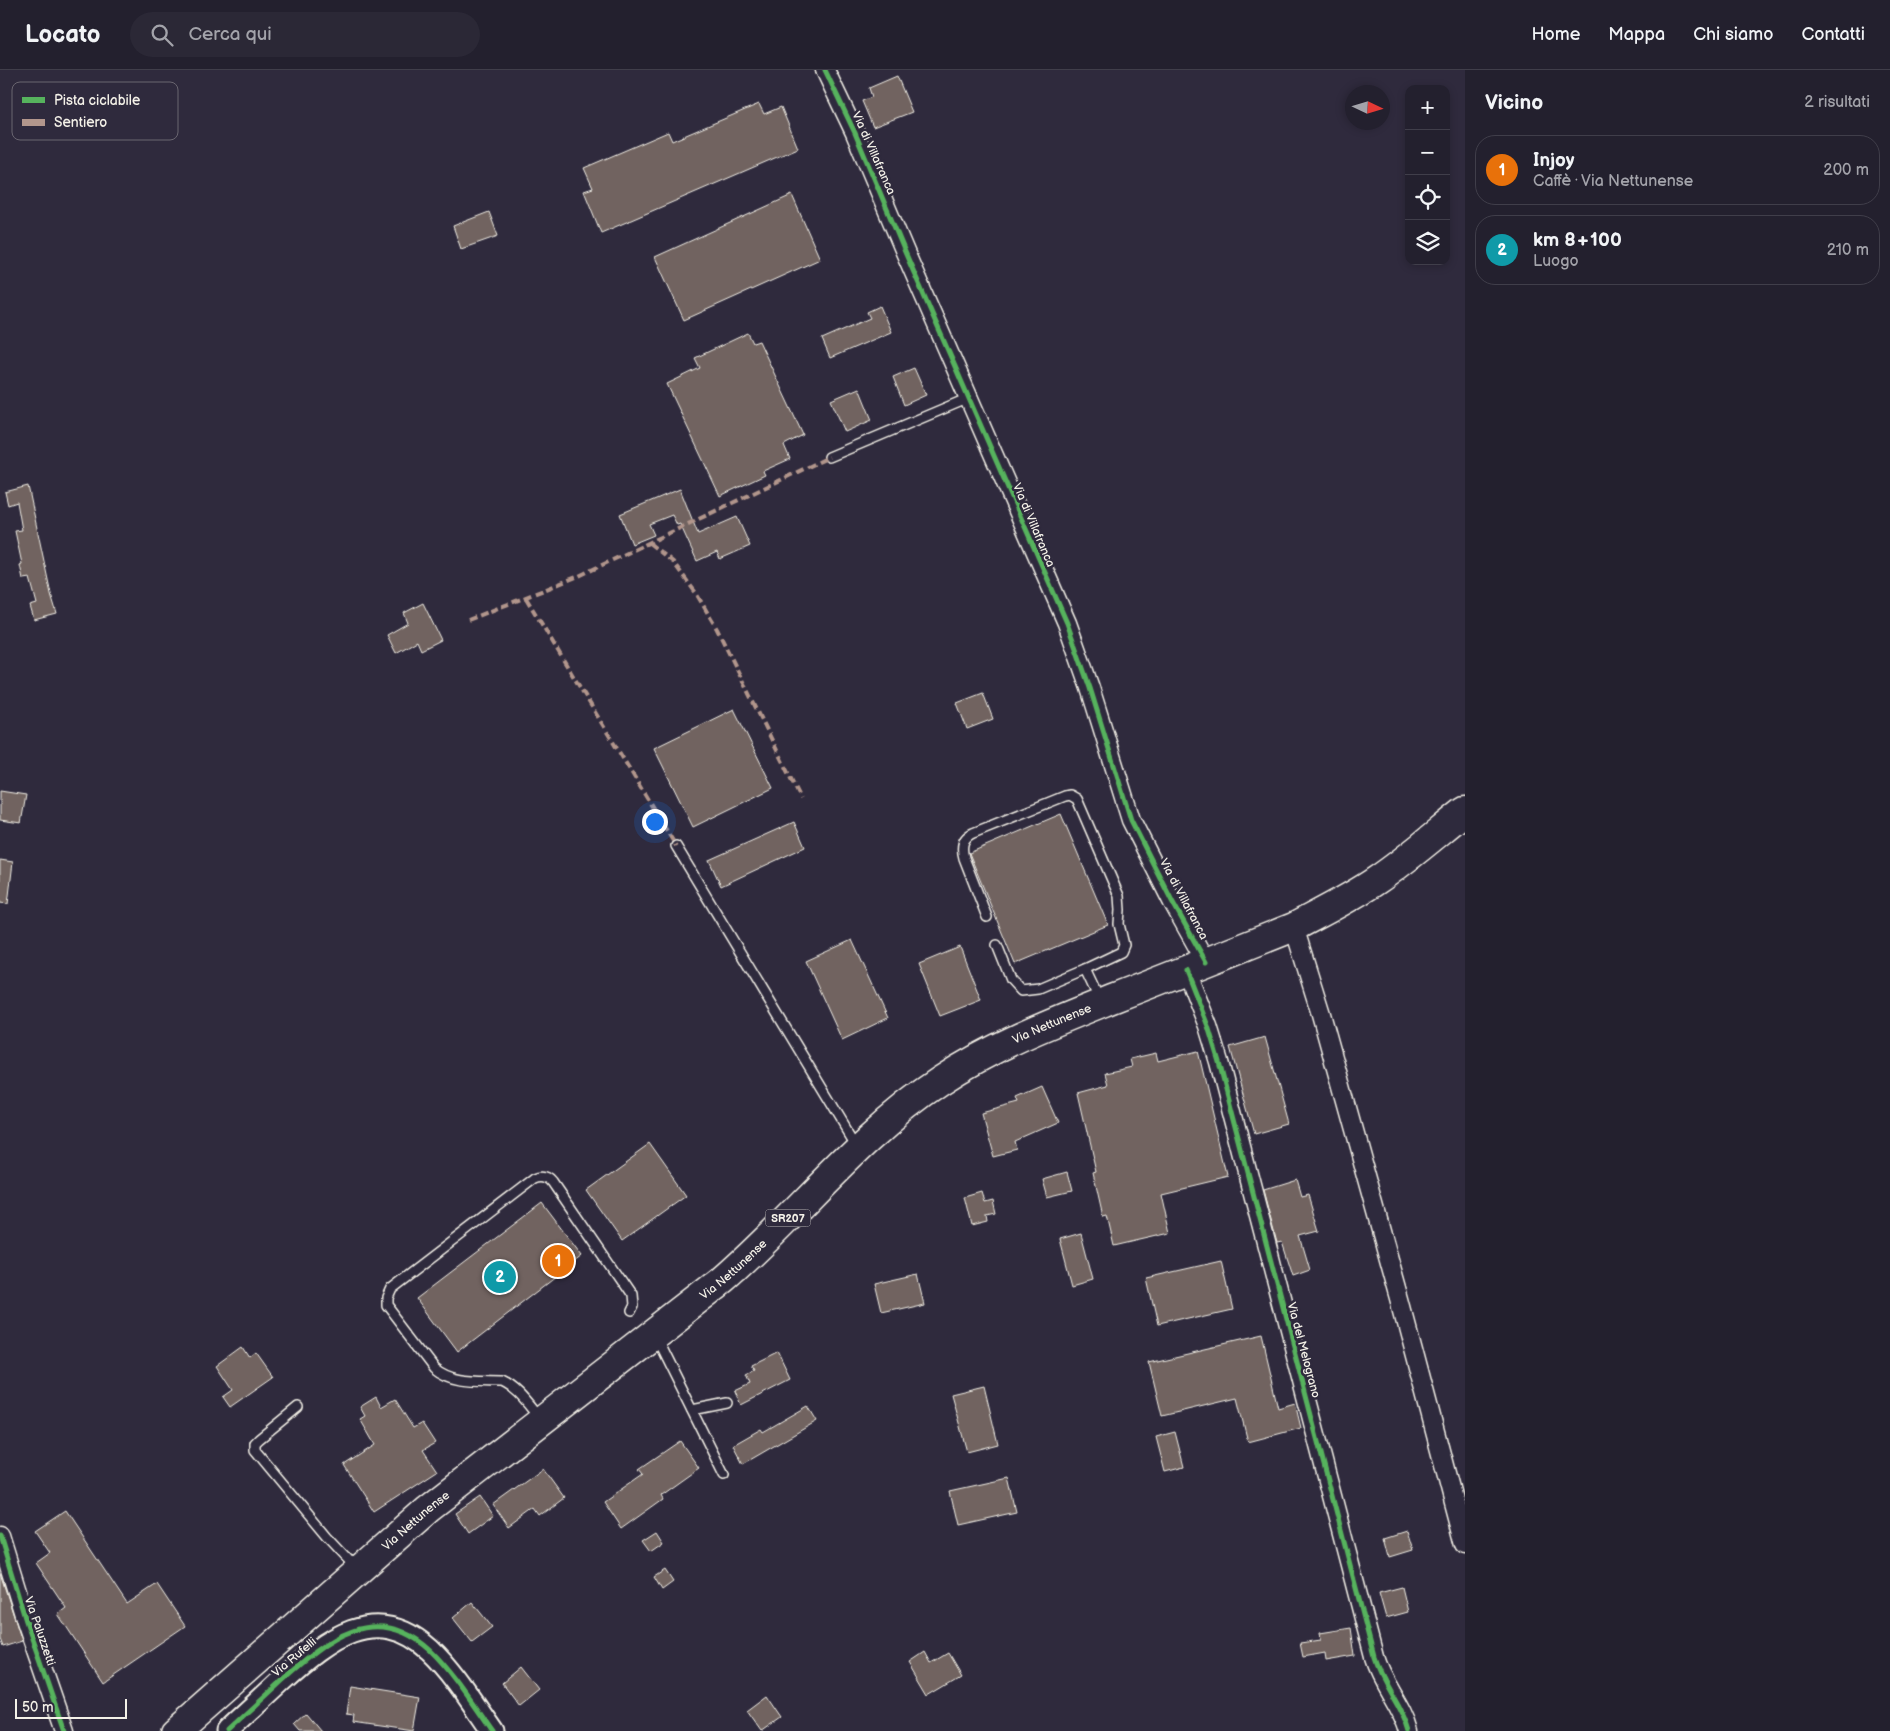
<!DOCTYPE html>
<html lang="it">
<head>
<meta charset="utf-8">
<style>
	body { margin:0; font-family:"Balsamiq Sans",sans-serif; background:#2b2836; color:#f1f3f6 }
	.controls { position:absolute; right:15px; top:15px; display:grid; overflow:hidden; border-radius:10px; box-shadow:0 2px 8px #0003 }
	.controls button { width:45px; height:45px; display:grid; place-items:center; padding:0; border:0; border-bottom:1px solid #403e4a; background:#23202e; color:#f1f3f6; font:25px sans-serif }
	.compass { position:absolute; left:1345px; top:15px; width:45px; height:45px; border-radius:50%; background:#23202e; box-shadow:0 2px 8px #0003; rotate:94deg }
	.scale { position:absolute; left:15px; bottom:12px; width:112px; box-sizing:border-box; padding-left:5px; border:2px solid #f4f1e8; border-top:0; font-size:14px; line-height:18px; white-space:nowrap; color:#f4f1e8; -webkit-text-stroke:4px #2f2a3d; paint-order:stroke }
	.you { position:absolute; left:654px; top:751px; width:18px; height:18px; margin:-12px; border:4px solid #fff; border-radius:50%; background:#1a73e8; box-shadow:0 0 0 8px #1a73e833 }
	.badge { display:grid; place-items:center; width:32px; height:32px; border-radius:50%; background:#ea580c; color:#fff; font-size:16px; font-weight:700 }
	.pin { position:absolute; translate:-50% -50%; border:2px solid #fff; box-shadow:0 1px 5px #0006 }
	.list { margin:0; padding:0; list-style:none }
	h2 { display:flex; justify-content:space-between; align-items:center; height:65px; margin:0; padding:0 20px; font-size:21px }
	h2 small { font-size:16px; font-weight:400; color:#a3a3aa }
	.list li { display:grid; grid-template-columns:32px 1fr auto; gap:15px; align-items:center; box-sizing:border-box; height:70px; margin:0 10px 10px; padding:0 10px; border:1px solid #403e4a; border-radius:20px }
	.list b { display:block; font-size:19px; white-space:nowrap }
	.list p { margin:0; font-size:16px; white-space:nowrap; color:#a3a3aa }
	.list em { font-size:16px; font-style:normal; color:#a3a3aa }
	.icon { flex:none; width:28px; height:28px; fill:none; stroke:currentColor; stroke-width:2; stroke-linecap:round; stroke-linejoin:round }
	.map { position:relative; flex:none; width:1465px; height:1661px; overflow:hidden }
	header { display:flex; align-items:center; gap:30px; box-sizing:border-box; height:70px; padding:0 25px; background:#23202e; border-bottom:1px solid #403e4a }
	header strong { font-size:24px }
	nav { display:flex; gap:28px; margin-inline-start:auto; font-size:18px }
	.search { width:350px; height:45px; background:#2b2836; display:flex; align-items:center; gap:12px; box-sizing:border-box; padding:0 18px; border-radius:28px; color:#a3a3aa; font-size:19px }
	main { display:flex }
	aside { flex:1; background:#23202e }
	.map>svg:first-child { display:block }
</style>
</head>
<body>
<header>
<strong>Locato</strong>
<div class="search"><svg class="icon" aria-label="search" viewBox="0 0 24 24"><circle cx="10" cy="10" r="6"/><path d="M15 15l6 6"/></svg>Cerca qui</div>
<nav><a>Home</a><a>Mappa</a><a>Chi siamo</a><a>Contatti</a></nav>
</header>
<main>
<div class="map">
<svg width="1465" height="1661" viewBox="0 0 1465 1661">
	<rect width="100%" height="100%" fill="#2f2a3d"/>
	<filter id="ink" filterUnits="userSpaceOnUse"><feTurbulence type="fractalNoise" baseFrequency=".02" numOctaves="2"/><feDisplacementMap in="SourceGraphic" scale="10" xChannelSelector="R" yChannelSelector="G"/><feConvolveMatrix kernelMatrix="1 2 1 2 8 2 1 2 1" color-interpolation-filters="sRGB"/></filter>
	<g filter="url(#ink)">
		<g fill="#716460" stroke="#f4f1e8">
			<path d="M897 6 912 42 873 57 862 31 872 27 869 18Z"/>
			<path d="M759 34 764 44 781 37 798 78 601 163 584 121 593 118 584 98 668 62 672 71Z"/>
			<path d="M792 125 820 189 684 250 655 187Z"/>
			<path d="M489 142 498 166 461 179 453 156Z"/>
			<path d="M880 236 891 262 830 288 822 269 870 248 867 242Z"/>
			<path d="M748 263 753 273 759 271 803 365 784 375 790 389 763 401 765 405 720 426 667 314 700 298 695 288Z"/>
			<path d="M914 298 926 325 904 335 893 307Z"/>
			<path d="M859 318 872 350 845 362 831 330Z"/>
			<path d="M28 416 51 524 57 544 34 550 30 536 37 534 30 508 23 509 20 495 22 494 15 461 22 460 17 432 8 435 5 422Z"/>
			<path d="M680 419 698 464 737 447 750 476 720 489 717 482 697 491 680 454 677 455 672 445 649 454 654 465 632 474 620 444Z"/>
			<path d="M423 533 441 570 421 580 417 571 396 583 387 565 408 553 404 543Z"/>
			<path d="M983 623 993 649 967 659 957 633Z"/>
			<path d="M734 639 773 718 693 757 654 678Z"/>
			<path d="M0 721 26 725 21 753 0 750Z"/>
			<path d="M1061 744 1108 855 1015 894 969 783Z"/>
			<path d="M794 752 805 777 721 816 709 790Z"/>
			<path d="M0 790 13 792 8 834 0 833Z"/>
			<path d="M852 870 888 948 842 970 806 891Z"/>
			<path d="M960 877 981 930 940 946 919 894Z"/>
			<path d="M1265 967 1289 1054 1254 1064 1230 977Z"/>
			<path d="M1198 981 1228 1107 1161 1123 1170 1163 1114 1176 1107 1146 1103 1147 1093 1103 1096 1102 1078 1023 1108 1015 1105 1003 1132 997 1130 989 1156 983 1158 991Z"/>
			<path d="M1042 1017 1058 1053 1015 1072 1017 1080 993 1086 981 1043 1019 1033 1017 1028Z"/>
			<path d="M650 1074 686 1125 622 1171 586 1120Z"/>
			<path d="M1067 1102 1072 1121 1047 1127 1042 1109Z"/>
			<path d="M1295 1110 1300 1127 1308 1125 1319 1161 1300 1166 1310 1200 1293 1206 1282 1172 1277 1173 1263 1120Z"/>
			<path d="M982 1123 985 1133 993 1131 996 1144 987 1146 988 1152 972 1156 965 1128Z"/>
			<path d="M542 1133 582 1186 457 1282 417 1228Z"/>
			<path d="M1081 1163 1093 1209 1072 1215 1060 1169Z"/>
			<path d="M1221 1191 1232 1239 1157 1256 1146 1208Z"/>
			<path d="M918 1204 925 1233 881 1243 874 1214Z"/>
			<path d="M1261 1266 1278 1338 1295 1333 1301 1358 1248 1372 1237 1328 1162 1346 1149 1292Z"/>
			<path d="M243 1277 250 1288 256 1283 273 1307 230 1337 223 1327 233 1320 217 1296Z"/>
			<path d="M777 1283 790 1310 741 1335 735 1321 750 1314 746 1305 754 1301 751 1296Z"/>
			<path d="M984 1316 998 1374 967 1382 951 1324Z"/>
			<path d="M376 1327 381 1337 395 1329 413 1358 422 1353 435 1373 423 1380 437 1401 374 1442 344 1395 375 1375 360 1349 365 1346 360 1337Z"/>
			<path d="M808 1336 817 1351 743 1394 733 1375 761 1359 763 1362Z"/>
			<path d="M1175 1362 1184 1397 1165 1402 1156 1367Z"/>
			<path d="M680 1371 699 1398 661 1425 663 1429 621 1459 603 1432 643 1404 639 1399Z"/>
			<path d="M543 1399 564 1428 540 1446 535 1439 509 1458 493 1435Z"/>
			<path d="M1009 1408 1017 1442 958 1455 950 1421Z"/>
			<path d="M480 1427 493 1446 468 1464 455 1444Z"/>
			<path d="M65 1441 127 1534 157 1514 185 1556 103 1612 58 1544 66 1538 36 1493 50 1483 35 1461Z"/>
			<path d="M657 1461 664 1472 651 1481 643 1470Z"/>
			<path d="M1407 1461 1413 1480 1390 1487 1385 1468Z"/>
			<path d="M665 1500 673 1512 662 1520 654 1507Z"/>
			<path d="M0 1503 22 1571 3 1577 0 1569Z"/>
			<path d="M1402 1517 1408 1542 1386 1548 1379 1523Z"/>
			<path d="M472 1532 492 1557 472 1572 453 1548Z"/>
			<path d="M1351 1558 1355 1586 1326 1591 1325 1583 1303 1587 1300 1573 1321 1570 1320 1563Z"/>
			<path d="M925 1582 931 1593 948 1583 961 1605 929 1624 910 1592Z"/>
			<path d="M521 1597 539 1620 519 1636 502 1613Z"/>
			<path d="M350 1616 420 1627 414 1661 353 1652 354 1645 346 1644Z"/>
			<path d="M767 1625 782 1647 762 1661 747 1640Z"/>
			<path d="M306 1643 321 1661H300L294 1654Z"/>
		</g>
		<g fill="none" stroke-linecap="round" stroke-linejoin="round">
			<defs>
				<g id="service">
					<path d="M829 387 969 328"/>
					<path d="M676 776 857 1076"/>
					<path d="M987 847 964 788C961 777 962 768 973 763L1065 726 1070 725 1077 729 1119 826 1120 840 1119 854 1124 875 1121 882 1085 899 1100 931"/>
					<path d="M997 875 1011 910 1021 921 1038 919 1085 899"/>
					<path d="M655 1266 724 1405"/>
					<path d="M298 1337 259 1369 255 1373V1380L327 1467 357 1499"/>
					<path d="M692 1340 727 1333"/>
					<path d="M540 1349C529 1336 518 1319 502 1312 479 1311 453 1314 434 1298L386 1235V1228L390 1219 535 1108C542 1105 548 1106 553 1112L631 1226 632 1237 629 1243"/>
				</g>
				<g id="minor">
					<path d="M825 0 855 63 905 182 1067 553 1090 618 1131 750 1172 831 1206 892"/>
					<path d="M1294 857 1321 944 1400 1229 1465 1475"/>
					<path d="M1186 900 1208 956 1219 992 1374 1587C1382 1614 1402 1634 1409 1661"/>
					<path d="M0 1466 26 1551 64 1661"/>
				</g>
				<path id="tertiary" d="M227 1661C245 1644 264 1627 282 1610 326 1570 375 1530 430 1580 454 1603 473 1634 492 1661"/>
				<g id="primary">
					<path id="s1" d="M176 1661 428 1439 723 1210C797 1146 858 1065 940 1011 994 975 1054 952 1114 928 1174 905 1234 881 1294 857 1322 842 1351 828 1377 810 1408 789 1436 764 1465 741"/>
				</g>
			</defs>
			<use href="#service" stroke="#f4f1e8" stroke-width="12"/>
			<use href="#minor" stroke="#f4f1e8" stroke-width="21"/>
			<use href="#tertiary" stroke="#f4f1e8" stroke-width="25"/>
			<use href="#primary" stroke="#f4f1e8" stroke-width="31"/>
			<use href="#service" stroke="#2f2a3d" stroke-width="9"/>
			<use href="#minor" stroke="#2f2a3d" stroke-width="18"/>
			<use href="#tertiary" stroke="#2f2a3d" stroke-width="21"/>
			<use href="#primary" stroke="#2f2a3d" stroke-width="28"/>
			<g stroke="#b2968c" stroke-width="4" stroke-dasharray="8 4" stroke-linecap="butt">
				<path d="M649 473 673 492 696 523 717 559 801 729"/>
				<path d="M526 528 676 776"/>
				<path d="M468 550 579 506 829 387"/>
			</g>
			<defs>
				<g id="cycleway">
					<path d="M825 0 855 63 905 182 1067 553 1090 618 1131 750 1172 831 1206 892"/>
					<path d="M1186 900 1208 956 1219 992 1374 1587C1382 1614 1402 1634 1409 1661"/>
					<path d="M0 1466 26 1551 64 1661"/>
					<path d="M227 1661C245 1644 264 1627 282 1610 326 1570 375 1530 430 1580 454 1603 473 1634 492 1661"/>
				</g>
			</defs>
			<use href="#cycleway" stroke="#2f2a3d" stroke-width="8"/>
			<use href="#cycleway" stroke="#56b35d" stroke-width="5"/>
		</g>
	</g>
	<g text-anchor="middle" stroke-width="5" stroke-linejoin="round" paint-order="stroke">
		<rect fill="#2f2a3d" stroke="#b9b5b5" stroke-width="1" x="765.5" y="1139.5" width="45" height="17" rx="4"/>
		<g font-size="11" font-weight="bold" fill="#f4f1e8">
			<text x="788" y="1152">SR207</text>
		</g>
		<g font-size="12" fill="#f4f1e8" stroke="#2f2a3d">
			<text transform="translate(874 83) rotate(66)" y="4">Via di Villafranca</text>
			<text transform="translate(1034 455) rotate(67)" y="4">Via di Villafranca</text>
			<text transform="translate(1184 829) rotate(62)" y="4">Via di Villafranca</text>
			<text dy="4" stroke="none"><textPath href="#s1" startOffset="1130">Via Nettunense</textPath></text>
			<text dy="4" stroke="none"><textPath href="#s1" startOffset="724">Via Nettunense</textPath></text>
			<text transform="translate(1304 1280) rotate(75)" y="4">Via del Melograno</text>
			<text dy="4" stroke="none"><textPath href="#s1" startOffset="319">Via Nettunense</textPath></text>
			<text transform="translate(40 1561) rotate(71)" y="4">Via Paluzzetti</text>
			<text transform="translate(294 1587) rotate(-40)" y="4">Via Rufelli</text>
		</g>
	</g>
	<rect x="12" y="12" width="166" height="58" rx="8" fill="#2f2a3d" stroke="#6a6670" stroke-width="1"/>
	<rect x="22" y="27" width="23" height="6" fill="#56b35d"/>
	<rect x="22" y="49" width="23" height="7" fill="#b2968c"/>
	<g font-size="14" fill="#f4f1e8">
		<text x="54" y="35">Pista ciclabile</text>
		<text x="54" y="57">Sentiero</text>
	</g>
</svg>
<div class="controls">
<button>+</button>
<button>−</button>
<button><svg class="icon" aria-label="locate" viewBox="0 0 24 24"><circle cx="12" cy="12" r="6"/><path d="M12 2v4M12 18v4M2 12h4M18 12h4"/></svg></button>
<button><svg class="icon" aria-label="layers" viewBox="0 0 24 24"><path d="M12 4l9 5-9 5-9-5zM3 14l9 5 9-5"/></svg></button>
</div>
<svg class="compass" viewBox="-18 -18 36 36"><path d="M0-13l5 13h-10z" fill="#e53935"/><path d="M0 13l5-13h-10z" fill="#a3a3aa"/></svg>
<div class="scale">50 m</div>
<div class="you"></div>
<div class="pin badge" style="left:558px;top:1191px;background:#e8710a">1</div>
<div class="pin badge" style="left:500px;top:1207px;background:#0f9aa8">2</div>
</div>
<aside>
<h2>Vicino<small>2 risultati</small></h2>
<ul class="list">
<li><span class="badge" style="background:#e8710a">1</span><div><b>Injoy</b><p>Caffè · Via Nettunense</p></div><em>200 m</em></li>
<li><span class="badge" style="background:#0f9aa8">2</span><div><b>km 8+100</b><p>Luogo</p></div><em>210 m</em></li>
</ul>
</aside>
</main>
</body>
</html>
